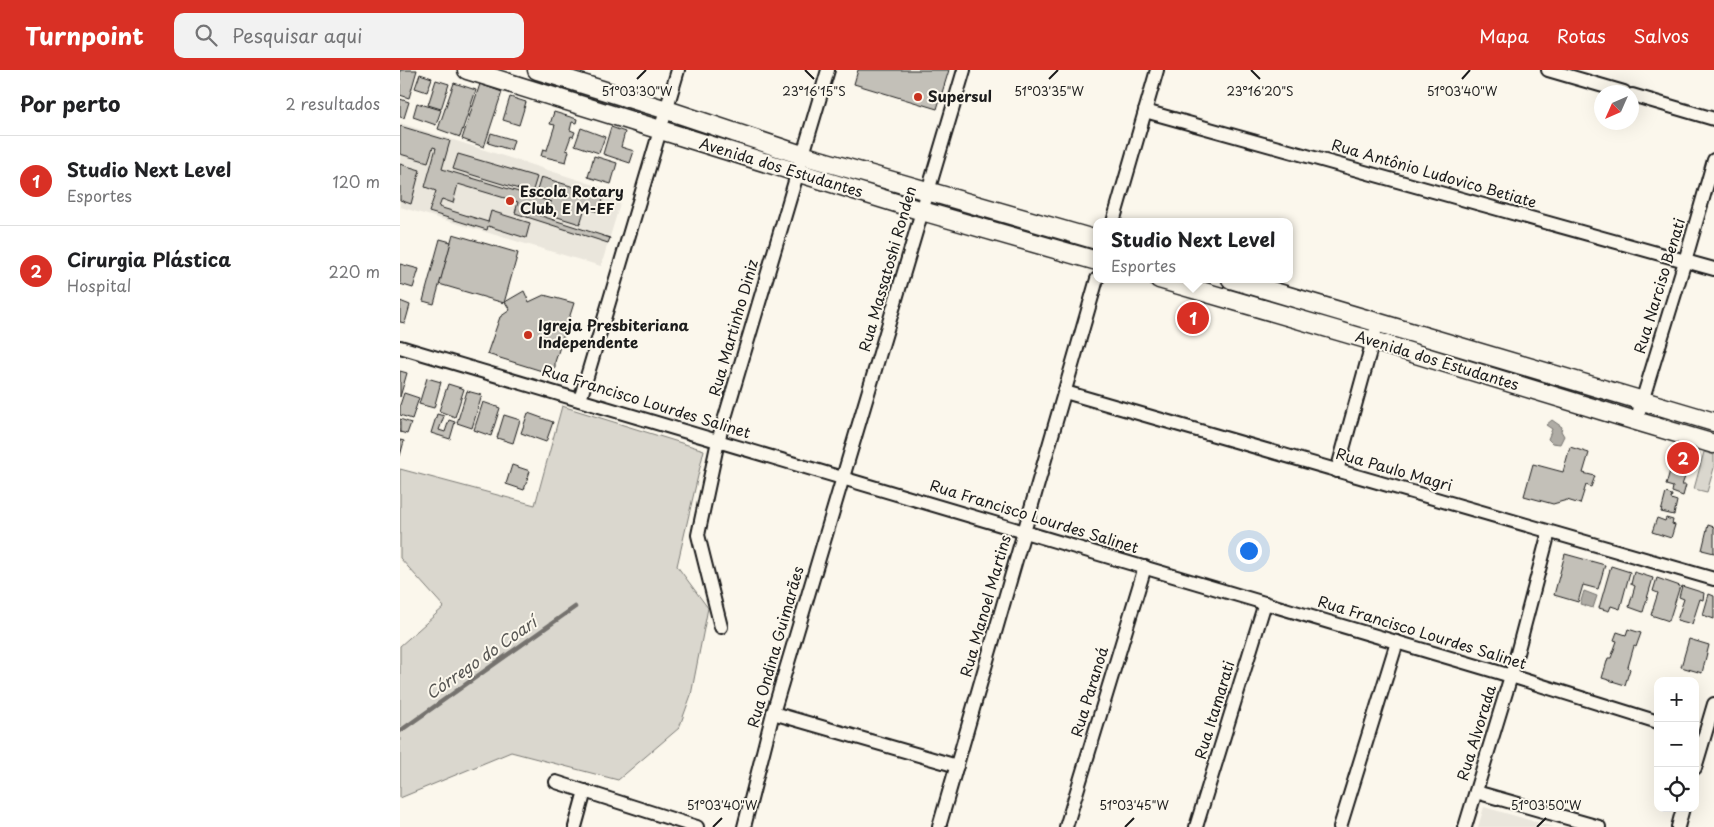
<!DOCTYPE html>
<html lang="pt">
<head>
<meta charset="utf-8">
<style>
	body { margin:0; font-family:"Playpen Sans",sans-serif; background:#f2f2f2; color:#202124 }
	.controls { position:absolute; right:15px; bottom:15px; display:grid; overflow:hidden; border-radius:10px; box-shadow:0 5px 20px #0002 }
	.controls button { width:45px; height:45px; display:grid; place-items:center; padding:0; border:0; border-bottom:1px solid #e0e0e0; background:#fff; color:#202124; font:25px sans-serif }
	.compass { position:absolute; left:1194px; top:15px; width:45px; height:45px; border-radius:50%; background:#fff; box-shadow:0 5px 20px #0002; rotate:225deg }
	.you { position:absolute; left:848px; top:480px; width:18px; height:18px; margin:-12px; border:4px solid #fff; border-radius:50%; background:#1a73e8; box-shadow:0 0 0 8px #1a73e833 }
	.badge { display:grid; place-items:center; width:32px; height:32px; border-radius:50%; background:#d93025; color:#fff; font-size:16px; font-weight:700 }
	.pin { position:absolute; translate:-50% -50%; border:2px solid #fff; box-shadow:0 1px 5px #0006 }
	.popup { position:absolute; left:693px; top:148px; width:200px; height:65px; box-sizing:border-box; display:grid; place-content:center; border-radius:10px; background:#fff; filter:drop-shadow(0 1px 4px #0005); font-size:16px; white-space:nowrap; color:#757577 }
	.popup b { font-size:19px; color:#202124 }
	.popup::after { content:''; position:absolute; left:50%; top:100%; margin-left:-10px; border:10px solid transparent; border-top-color:#fff }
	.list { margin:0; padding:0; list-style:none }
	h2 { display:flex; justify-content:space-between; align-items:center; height:65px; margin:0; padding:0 20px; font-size:21px }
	h2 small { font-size:16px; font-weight:400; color:#757577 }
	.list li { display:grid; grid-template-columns:32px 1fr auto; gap:15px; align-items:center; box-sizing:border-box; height:90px; padding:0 20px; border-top:1px solid #e0e0e0 }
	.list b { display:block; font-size:19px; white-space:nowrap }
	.list p { margin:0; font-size:16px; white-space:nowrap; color:#757577 }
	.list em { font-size:16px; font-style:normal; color:#757577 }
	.icon { flex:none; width:28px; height:28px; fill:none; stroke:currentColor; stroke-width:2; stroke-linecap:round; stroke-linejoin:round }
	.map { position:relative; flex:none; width:1314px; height:757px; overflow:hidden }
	header { display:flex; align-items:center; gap:30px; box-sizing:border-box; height:70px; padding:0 25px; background:#d93025; color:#fff }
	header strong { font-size:24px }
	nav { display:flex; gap:28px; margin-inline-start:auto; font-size:18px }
	.search { width:350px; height:45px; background:#f2f2f2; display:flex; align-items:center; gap:12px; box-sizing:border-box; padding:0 18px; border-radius:10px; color:#757577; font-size:19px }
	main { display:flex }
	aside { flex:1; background:#fff }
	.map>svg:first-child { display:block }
</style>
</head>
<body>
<header>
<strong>Turnpoint</strong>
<div class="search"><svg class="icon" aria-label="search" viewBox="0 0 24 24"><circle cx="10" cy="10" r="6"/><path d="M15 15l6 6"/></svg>Pesquisar aqui</div>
<nav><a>Mapa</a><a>Rotas</a><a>Salvos</a></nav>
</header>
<main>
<aside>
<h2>Por perto<small>2 resultados</small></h2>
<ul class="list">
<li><span class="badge">1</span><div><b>Studio Next Level</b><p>Esportes</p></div><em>120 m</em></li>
<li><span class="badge">2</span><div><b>Cirurgia Plástica</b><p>Hospital</p></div><em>220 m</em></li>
</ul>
</aside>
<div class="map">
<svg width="1314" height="757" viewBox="0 0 1314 757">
	<rect width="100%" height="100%" fill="#fbf7ec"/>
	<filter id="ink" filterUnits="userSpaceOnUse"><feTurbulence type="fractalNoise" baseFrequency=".02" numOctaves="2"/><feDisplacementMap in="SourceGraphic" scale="10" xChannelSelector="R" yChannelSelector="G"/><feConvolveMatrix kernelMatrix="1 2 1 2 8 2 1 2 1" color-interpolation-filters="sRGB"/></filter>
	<g filter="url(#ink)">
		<g fill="#eae6dc">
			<path d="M0 53 223 124 201 196 0 137Z"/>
			<path d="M1084 737 1154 757H1078Z"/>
		</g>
		<g fill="#dad7ce" stroke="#7b7a75">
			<path d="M162 336 304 380 277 496 308 538 291 625 279 658 218 710 111 682 0 728V576L44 537 0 488V399L135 435Z"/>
			<path d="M1304 382 1314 385V398L1307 422 1294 419Z"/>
		</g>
		<g fill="#afaca5" stroke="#74726e">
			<path d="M1152 350 1162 357 1161 361 1164 366 1160 374 1152 373 1148 369 1152 359 1146 355Z"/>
			<path d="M1184 521 1197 526 1193 538 1180 534Z"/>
		</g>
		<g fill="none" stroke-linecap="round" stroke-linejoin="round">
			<path stroke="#74726e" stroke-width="4.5" d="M0 661 175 537"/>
		</g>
		<g fill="#c3c0b8" stroke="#1c1c1c">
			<path d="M0 0H17L9 28 0 25Z"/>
			<path d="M458 0H549L537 39 454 14Z"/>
			<path d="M20 4 32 8 27 22 15 18Z"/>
			<path d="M36 10 49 14 41 39 28 35Z"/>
			<path d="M54 13 76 20 60 67 38 59Z"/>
			<path d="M80 14 102 22 84 77 62 69Z"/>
			<path d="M110 27 126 32 119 55 103 50Z"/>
			<path d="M0 29 9 32 4 48 0 47Z"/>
			<path d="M17 33 41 40 36 55 13 47Z"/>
			<path d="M154 42 177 49 176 53 172 52 170 60 175 62 173 67 171 66 166 80 169 81 166 92 141 86 143 79 147 80 155 55 150 54Z"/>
			<path d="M0 56 50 71 42 99 152 132 135 127 141 107 204 126 199 142 185 138 180 154 151 145V141L123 133 121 141 129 142 127 147 115 143 118 132 58 114 53 133 42 129 39 137 88 152 91 141 130 153 126 168 88 156 87 160 29 142 36 121 25 117 36 78 33 77 28 92 0 84Z"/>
			<path d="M211 57 225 62 221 77 234 81 230 93 203 84Z"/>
			<path d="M181 58 205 67 199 83 175 75Z"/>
			<path d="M91 63 114 70 111 80 88 73Z"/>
			<path d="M58 84 137 107 132 123 53 99Z"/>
			<path d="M194 86 217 93 211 114 188 107Z"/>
			<path d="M0 94 20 100 11 134 0 130Z"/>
			<path d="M129 142 210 168 208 173 127 147Z"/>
			<path d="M53 164 118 183 104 233 39 214Z"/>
			<path d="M40 169 51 172 34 234 23 231Z"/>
			<path d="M0 194 19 199 13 218 0 214Z"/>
			<path d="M124 221 129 232 144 225 174 233 155 292V298L150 304 147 305 142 301 87 284 100 247 110 240 105 232Z"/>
			<path d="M0 231 10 235 5 253 0 252Z"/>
			<path d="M0 301 7 303 0 327Z"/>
			<path d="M27 308 41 312 34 338 19 334Z"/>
			<path d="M48 314 64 319 55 347 39 341Z"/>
			<path d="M67 321 82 325 72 358 57 353Z"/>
			<path d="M4 323 19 328 12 349 0 345V335Z"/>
			<path d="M83 332 100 338 91 366 74 360Z"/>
			<path d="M128 343 153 352 146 372 121 363Z"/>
			<path d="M37 344 44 346 39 360 45 362 49 350 55 352 50 369 31 363Z"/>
			<path d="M104 345 120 350 113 373 97 368Z"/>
			<path d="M0 349 11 353 7 364 0 362Z"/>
			<path d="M0 370 4 371 0 386Z"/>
			<path d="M1170 377 1189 383 1183 403 1195 406 1191 417 1186 415 1180 434 1167 430 1153 434 1124 426 1133 394 1163 402Z"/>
			<path d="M1276 379 1294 384 1288 404H1286L1282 415H1286L1283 426 1272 422 1273 417 1266 415Z"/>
			<path d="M112 395 130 401 124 420 106 414Z"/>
			<path d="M1266 423 1272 425 1271 429 1277 431 1274 445 1261 442Z"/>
			<path d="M1257 448 1265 451 1266 448 1273 450 1272 454 1275 455 1271 468 1252 462Z"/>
			<path d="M1308 455 1314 457V483L1302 480Z"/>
			<path d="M1165 484 1205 495 1198 519 1183 515 1178 532 1154 525Z"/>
			<path d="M1211 496 1230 502 1220 539 1211 536 1209 541 1199 538Z"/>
			<path d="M1234 502 1253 508 1243 542 1229 537 1235 516 1231 514Z"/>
			<path d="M1257 508 1280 516 1269 551 1251 545 1258 523 1253 521Z"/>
			<path d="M1282 516 1304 523 1303 530 1300 529 1292 554 1277 550 1284 529 1279 527Z"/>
			<path d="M1309 524 1314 526V549L1303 545Z"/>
			<path d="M1228 559 1241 563 1236 577 1234 576 1228 597 1230 599 1225 615 1202 608 1208 588H1211L1217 571 1214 570 1217 562 1226 565Z"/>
			<path d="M1289 569 1309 575 1302 603 1281 597Z"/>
		</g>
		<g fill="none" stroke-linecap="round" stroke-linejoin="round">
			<defs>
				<g id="street">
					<path d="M1148 0 1224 22"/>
					<path d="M1232 25 1314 49"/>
					<path d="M745 41 1314 199"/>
					<path d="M713 152 757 0"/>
					<path d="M0 277 1111 606 1258 652"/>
					<path d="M665 322 1314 509"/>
					<path d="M180 330 278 0"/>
					<path d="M1236 351 1285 191 1314 90"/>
					<path d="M937 401 975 263"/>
					<path d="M321 557 298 465 318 371 428 0"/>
					<path d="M373 643 557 696"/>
					<path d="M1295 698 1314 634"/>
					<path d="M156 712 297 757"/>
					<path d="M1076 722 1199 757"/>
					<path d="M175 757 185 721"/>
					<path d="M344 757 373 643 564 0"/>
					<path d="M539 757 697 209"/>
					<path d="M666 757 745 497"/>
					<path d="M796 757 865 533"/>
					<path d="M940 757 997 572"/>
					<path d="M1065 757 1111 606 1149 462"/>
					<path d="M1278 757 1283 738"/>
				</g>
				<g id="secondary">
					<path d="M67 0 522 141 697 191"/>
					<path d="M137 0 267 40 402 85 697 170"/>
					<path d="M759 209 973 271 1236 351 1314 374"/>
					<path d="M831 209 1314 352"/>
				</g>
			</defs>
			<use href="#street" stroke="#1c1c1c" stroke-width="16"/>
			<use href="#secondary" stroke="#1c1c1c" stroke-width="21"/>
			<use href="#street" stroke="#fbf7ec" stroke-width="12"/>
			<use href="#secondary" stroke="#fbf7ec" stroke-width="18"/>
		</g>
	</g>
	<path fill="none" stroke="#1c1c1c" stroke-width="2" d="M405 0 414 9M851 0 860 9M237 9 246 0M649 9 658 0M1062 9 1070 0M313 757 322 748M725 757 734 748M1137 757 1146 748"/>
	<g fill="#c8321e" stroke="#fbf7ec" stroke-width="2">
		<circle cx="518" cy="27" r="5"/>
		<circle cx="110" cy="131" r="5"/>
		<circle cx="128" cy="265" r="5"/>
	</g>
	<g text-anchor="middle" stroke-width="4" stroke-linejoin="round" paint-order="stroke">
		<g font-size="15" font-weight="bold" fill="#1c1c1c" stroke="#fbf7ec" text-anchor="start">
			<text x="528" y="32">Supersul</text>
			<text x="120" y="127">Escola Rotary<tspan x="120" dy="17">Club, E M-EF</tspan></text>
			<text x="138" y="261">Igreja Presbiteriana<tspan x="138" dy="17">Independente</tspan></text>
		</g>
		<g font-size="15" fill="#1c1c1c" stroke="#fbf7ec">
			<text transform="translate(381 98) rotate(17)" y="5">Avenida dos Estudantes</text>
			<text transform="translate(1034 104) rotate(16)" y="5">Rua Antônio Ludovico Betiate</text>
			<text transform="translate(488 199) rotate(-74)" y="5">Rua Massatoshi Ronden</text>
			<text transform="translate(1260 216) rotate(-73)" y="5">Rua Narciso Benati</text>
			<text transform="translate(334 258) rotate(-74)" y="5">Rua Martinho Diniz</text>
			<text transform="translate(1037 291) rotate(17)" y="5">Avenida dos Estudantes</text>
			<text transform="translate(246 332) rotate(17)" y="5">Rua Francisco Lourdes Salinet</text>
			<text transform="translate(994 400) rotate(16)" y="5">Rua Paulo Magri</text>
			<text transform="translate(634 447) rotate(17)" y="5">Rua Francisco Lourdes Salinet</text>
			<text transform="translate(586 536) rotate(-74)" y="5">Rua Manoel Martins</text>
			<text transform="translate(1022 563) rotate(17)" y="5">Rua Francisco Lourdes Salinet</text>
			<text transform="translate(376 577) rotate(-74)" y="5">Rua Ondina Guimarães</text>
			<text transform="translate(690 622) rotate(-73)" y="5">Rua Paranoá</text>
			<text transform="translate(815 640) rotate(-73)" y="5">Rua Itamarati</text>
			<text transform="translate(1077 663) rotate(-73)" y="5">Rua Alvorada</text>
		</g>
		<g font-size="16" font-style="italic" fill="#575653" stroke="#fbf7ec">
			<text transform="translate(81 588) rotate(-35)" y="6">Córrego do Coarí</text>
		</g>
	</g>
	<g font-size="12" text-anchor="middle" fill="#1c1c1c" stroke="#fbf7ec" stroke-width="4" stroke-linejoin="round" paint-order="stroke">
		<text x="237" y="26">51°03'30"W</text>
		<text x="414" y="26">23°16'15"S</text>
		<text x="649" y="26">51°03'35"W</text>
		<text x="860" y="26">23°16'20"S</text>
		<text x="1062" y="26">51°03'40"W</text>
		<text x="322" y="740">51°03'40"W</text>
		<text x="734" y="740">51°03'45"W</text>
		<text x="1146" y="740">51°03'50"W</text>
	</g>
</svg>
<div class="controls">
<button>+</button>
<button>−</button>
<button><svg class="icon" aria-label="locate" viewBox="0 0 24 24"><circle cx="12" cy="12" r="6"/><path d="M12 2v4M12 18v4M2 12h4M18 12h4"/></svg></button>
</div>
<svg class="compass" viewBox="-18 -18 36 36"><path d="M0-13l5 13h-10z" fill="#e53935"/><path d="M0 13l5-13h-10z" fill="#757577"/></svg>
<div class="you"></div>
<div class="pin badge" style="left:793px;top:248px">1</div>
<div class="popup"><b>Studio Next Level</b>Esportes</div>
<div class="pin badge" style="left:1283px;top:388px">2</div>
</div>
</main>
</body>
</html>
